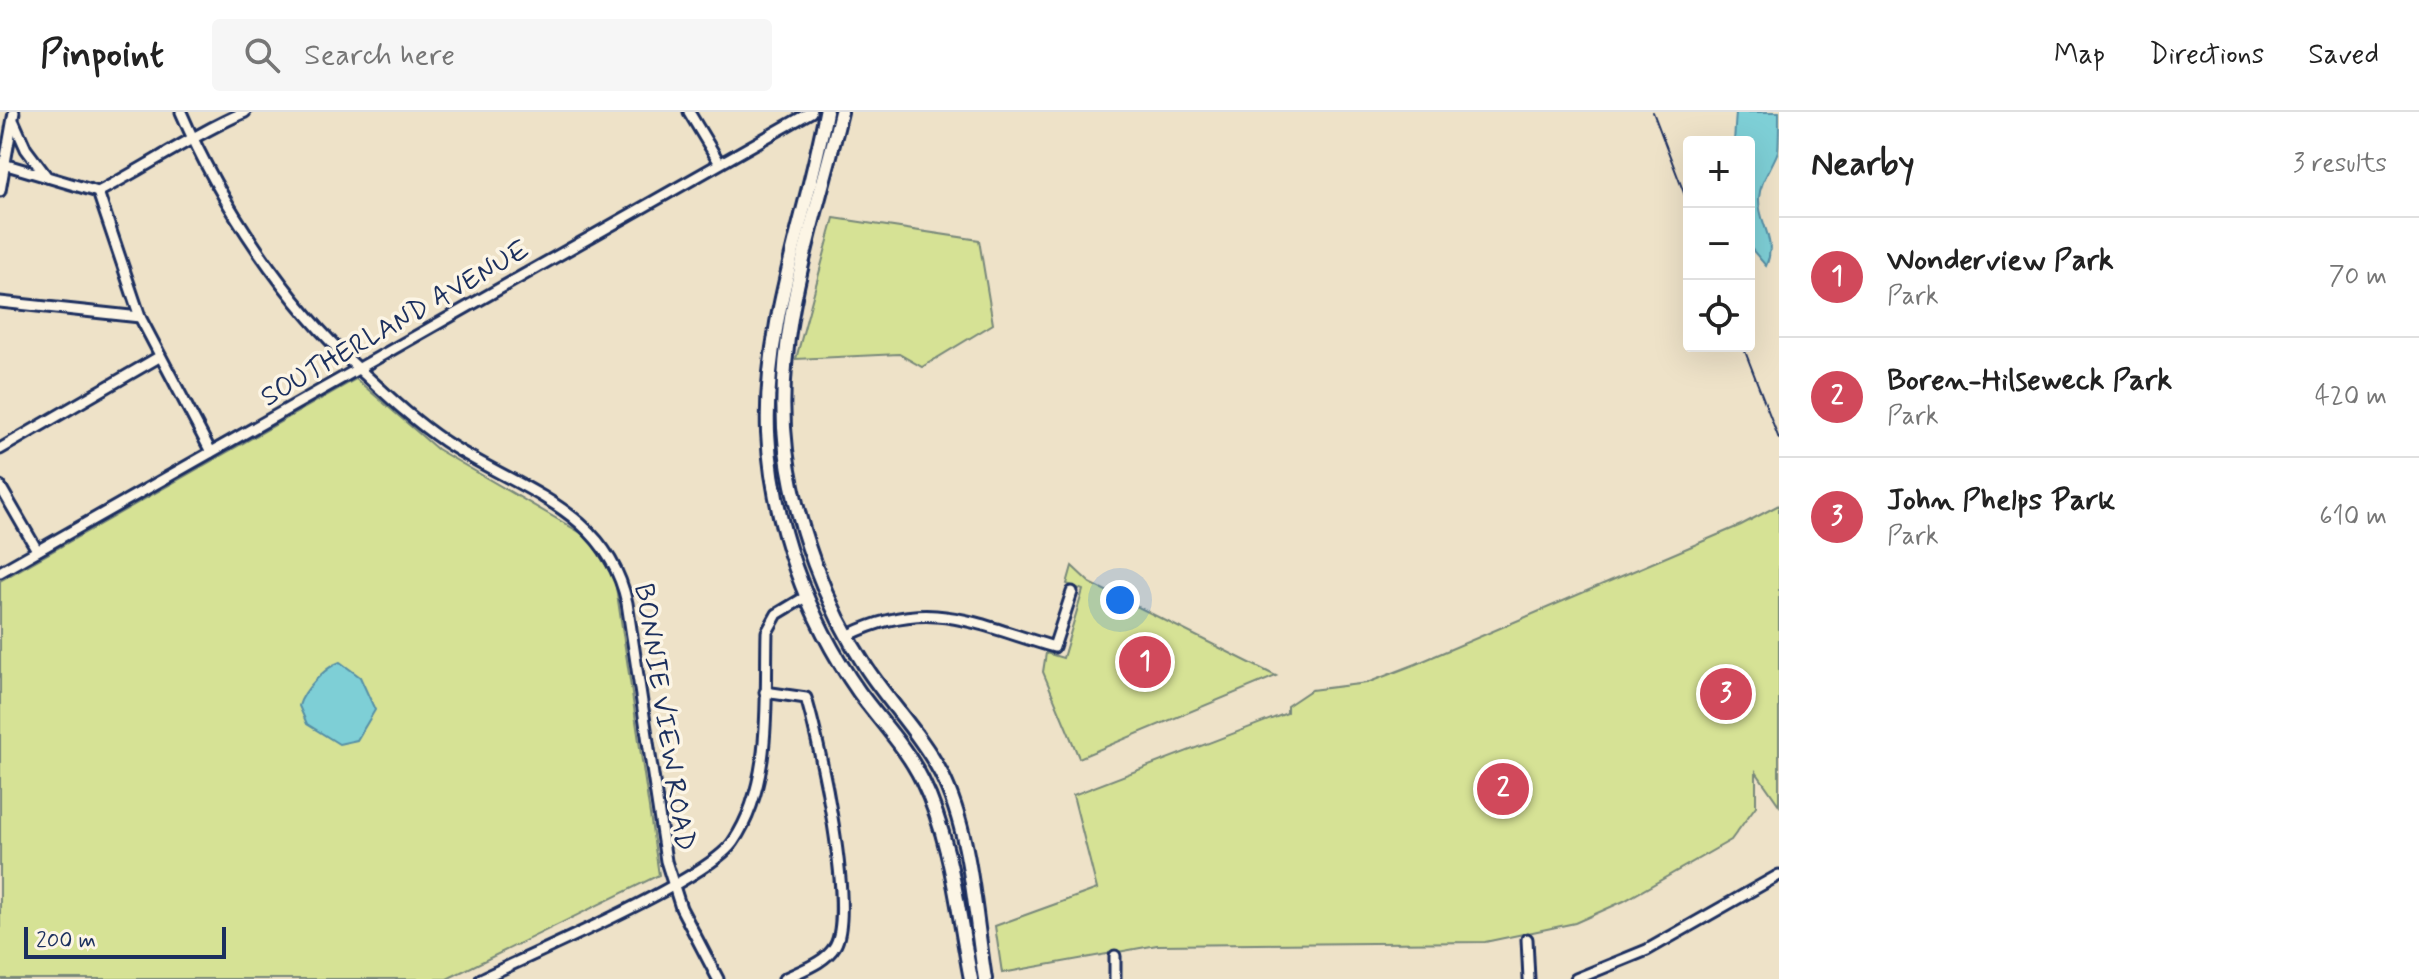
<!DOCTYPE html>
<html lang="en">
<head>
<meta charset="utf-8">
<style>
	body { margin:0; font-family:Mynerve,sans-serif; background:#f6f6f6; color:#222 }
	.controls { position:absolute; right:24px; top:24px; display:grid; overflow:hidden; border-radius:8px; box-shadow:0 8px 32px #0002 }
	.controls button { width:72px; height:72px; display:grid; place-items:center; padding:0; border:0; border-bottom:2px solid #e0e0e0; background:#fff; color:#222; font:40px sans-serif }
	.scale { position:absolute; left:24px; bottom:20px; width:202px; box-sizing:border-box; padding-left:8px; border:4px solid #1b2f5e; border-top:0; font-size:22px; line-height:28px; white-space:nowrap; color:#1b2f5e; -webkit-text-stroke:6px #fcf5e5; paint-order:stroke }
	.you { position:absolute; left:1120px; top:488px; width:28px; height:28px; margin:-20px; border:6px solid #fff; border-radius:50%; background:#1a73e8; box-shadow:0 0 0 12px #1a73e833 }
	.badge { display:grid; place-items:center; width:52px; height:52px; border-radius:50%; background:#d1495b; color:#fff; font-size:26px; font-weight:700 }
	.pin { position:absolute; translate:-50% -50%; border:4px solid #fff; box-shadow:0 2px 8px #0006 }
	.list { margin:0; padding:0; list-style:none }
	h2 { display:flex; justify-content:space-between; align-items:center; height:104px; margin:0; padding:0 32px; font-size:34px }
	h2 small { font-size:26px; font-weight:400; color:#767676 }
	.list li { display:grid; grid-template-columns:52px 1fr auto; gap:24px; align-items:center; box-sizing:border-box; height:120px; padding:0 32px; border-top:2px solid #e0e0e0 }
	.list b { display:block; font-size:30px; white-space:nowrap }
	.list p { margin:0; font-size:26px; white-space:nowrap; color:#767676 }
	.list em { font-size:26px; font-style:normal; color:#767676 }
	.icon { flex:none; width:44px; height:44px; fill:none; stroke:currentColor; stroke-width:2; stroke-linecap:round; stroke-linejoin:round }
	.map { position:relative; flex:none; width:1779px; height:867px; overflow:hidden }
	header { display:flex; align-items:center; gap:48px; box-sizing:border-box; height:112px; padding:0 40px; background:#fff; border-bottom:2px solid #e0e0e0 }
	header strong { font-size:38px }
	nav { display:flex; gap:44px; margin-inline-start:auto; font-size:28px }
	.search { width:560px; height:72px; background:#f6f6f6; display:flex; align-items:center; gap:20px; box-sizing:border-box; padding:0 28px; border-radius:8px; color:#767676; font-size:30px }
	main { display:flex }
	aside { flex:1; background:#fff }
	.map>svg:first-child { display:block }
</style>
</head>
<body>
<header>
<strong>Pinpoint</strong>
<div class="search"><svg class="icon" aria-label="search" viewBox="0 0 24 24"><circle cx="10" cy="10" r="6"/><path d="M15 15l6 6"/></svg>Search here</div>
<nav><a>Map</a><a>Directions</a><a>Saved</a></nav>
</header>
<main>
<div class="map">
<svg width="1779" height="867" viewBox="0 0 1779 867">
	<rect width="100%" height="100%" fill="#eee2c8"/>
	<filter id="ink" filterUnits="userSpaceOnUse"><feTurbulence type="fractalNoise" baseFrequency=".0125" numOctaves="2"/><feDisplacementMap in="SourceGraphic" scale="16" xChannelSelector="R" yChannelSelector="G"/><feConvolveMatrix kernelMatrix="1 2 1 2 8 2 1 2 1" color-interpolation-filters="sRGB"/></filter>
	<g filter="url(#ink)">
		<g fill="#d6e295" stroke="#78887a" stroke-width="2">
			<path d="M834 106 979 128 993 212 922 255 899 242 796 247Z"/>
			<path d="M356 267 437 337 581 421 593 433 615 468 659 763 447 867H0V469Z"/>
			<path d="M1779 393V693L1756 660V694L1731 728 1624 789 1575 811 1485 830 1157 833 1002 861 995 814 1097 777 1073 683 1287 601V594L1311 578 1367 571 1416 552 1741 413Z"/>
			<path d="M1072 454 1090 471 1276 564 1079 646 1043 560 1046 541 1063 546 1083 478 1067 472Z"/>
		</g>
		<g fill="#7ecfd6" stroke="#568fa6" stroke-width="2">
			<path d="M1736 0H1779C1779 11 1779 28 1778 39 1773 54 1760 69 1759 86 1758 112 1778 127 1766 154L1749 134V30H1734Z"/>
			<path d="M340 550 360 565 375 598 357 628 339 632 307 612 299 594C303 579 325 555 340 550Z"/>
		</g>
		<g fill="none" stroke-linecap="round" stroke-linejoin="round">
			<defs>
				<g id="minor">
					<path d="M181 0C220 91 286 191 360 258 386 282 414 309 444 329 516 377 607 396 627 491L666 749 681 796 718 867"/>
					<path d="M689 0 719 50"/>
					<path d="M14 10 26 37 47 65"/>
					<path d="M0 51 98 80C148 54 194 22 245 0"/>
					<path d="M0 79 14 0"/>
					<path d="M98 80 140 205 211 340"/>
					<path d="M0 190 140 205"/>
					<path d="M0 337 159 245"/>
					<path d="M0 374 37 438"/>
					<path d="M0 460 811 0"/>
					<path d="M849 523C929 484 975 512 1054 535L1072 480"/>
					<path d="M765 580 806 586C819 628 856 799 835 834 825 851 802 858 784 867"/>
					<path d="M1527 827 1529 867"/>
					<path d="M481 867C532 842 707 768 733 730 773 672 765 587 767 520L777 502 807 484"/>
					<path d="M1115 867V844"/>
					<path d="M1576 867 1647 838 1779 763"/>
				</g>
				<g id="major">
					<path d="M826 0C806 107 764 210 768 320 772 410 807 506 859 580 880 609 906 635 922 668 952 729 958 801 971 867"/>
					<path d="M841 0C815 110 772 224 786 338 796 414 825 493 867 557 891 593 921 623 941 661 972 723 974 799 985 867"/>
				</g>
			</defs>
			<use href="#minor" stroke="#1b2f5e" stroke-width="15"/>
			<use href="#major" stroke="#1b2f5e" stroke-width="18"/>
			<use href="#minor" stroke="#fcf5e5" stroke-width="9"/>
			<use href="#major" stroke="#fcf5e5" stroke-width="12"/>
			<g stroke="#1b2f5e" stroke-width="2">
				<path d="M1653 0 1689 94"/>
				<path d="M1743 234 1779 327"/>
			</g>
		</g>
	</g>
	<g text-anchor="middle" stroke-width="7" stroke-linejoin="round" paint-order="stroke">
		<g font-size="28" fill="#1b2f5e" stroke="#fcf5e5">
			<text transform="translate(394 210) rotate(-30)" y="10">SOUTHERLAND AVENUE</text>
			<text transform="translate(666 605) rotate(81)" y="10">BONNIE VIEW ROAD</text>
		</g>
	</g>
</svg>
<div class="controls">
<button>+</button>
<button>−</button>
<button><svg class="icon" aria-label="locate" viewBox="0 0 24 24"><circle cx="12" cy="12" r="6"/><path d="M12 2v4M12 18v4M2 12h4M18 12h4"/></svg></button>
</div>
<div class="scale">200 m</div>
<div class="you"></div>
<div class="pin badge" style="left:1145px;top:550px">1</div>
<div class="pin badge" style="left:1503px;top:677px">2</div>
<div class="pin badge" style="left:1726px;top:582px">3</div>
</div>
<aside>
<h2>Nearby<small>3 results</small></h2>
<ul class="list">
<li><span class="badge">1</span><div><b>Wonderview Park</b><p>Park</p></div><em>70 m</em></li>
<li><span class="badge">2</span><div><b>Boren-Hilseweck Park</b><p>Park</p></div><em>420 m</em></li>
<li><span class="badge">3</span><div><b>John Phelps Park</b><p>Park</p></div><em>610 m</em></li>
</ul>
</aside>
</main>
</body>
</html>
